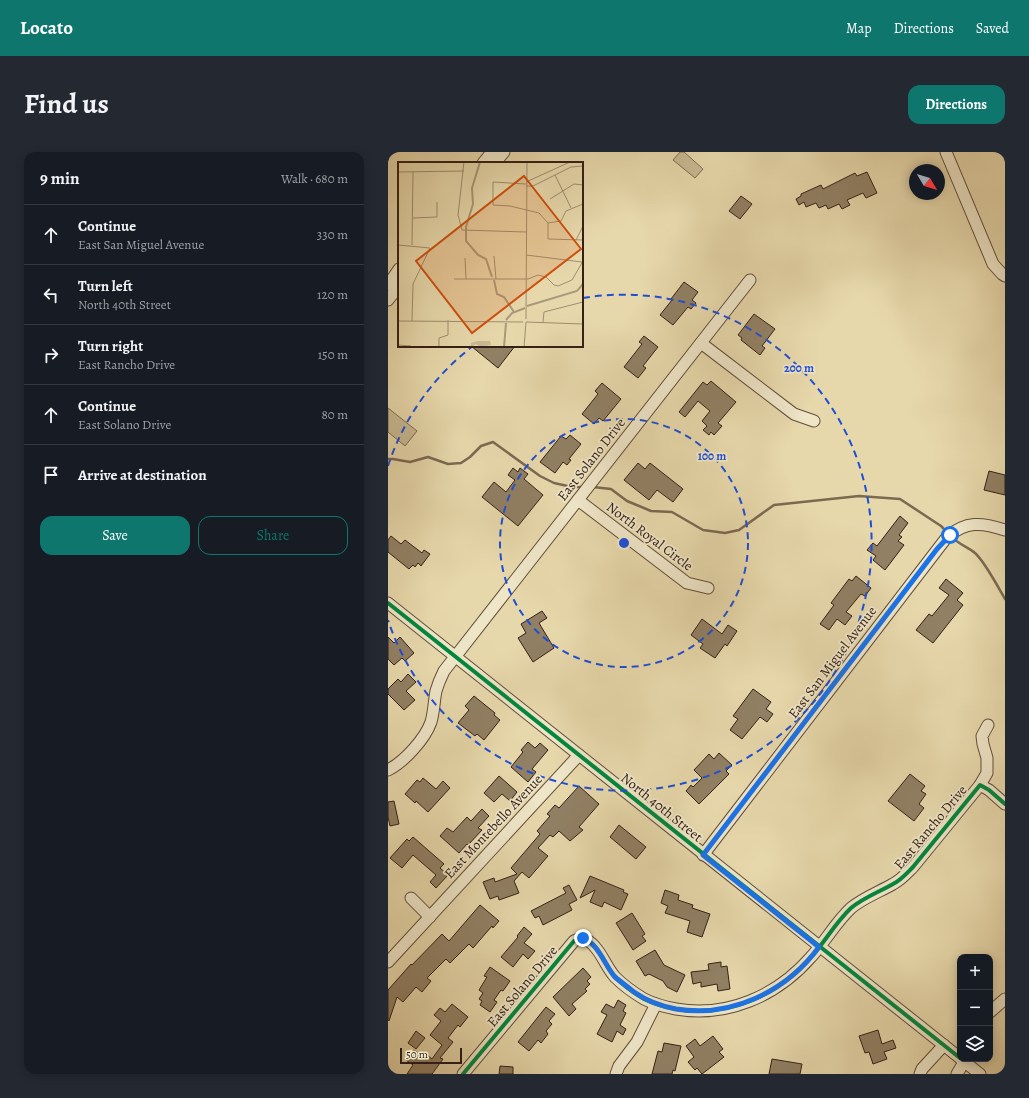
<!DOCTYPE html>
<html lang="en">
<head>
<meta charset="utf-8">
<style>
	body { margin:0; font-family:Alegreya,serif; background:#242831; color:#f1f3f6 }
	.controls { position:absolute; right:12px; bottom:12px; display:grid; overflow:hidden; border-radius:8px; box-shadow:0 2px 10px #0003 }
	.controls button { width:36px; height:36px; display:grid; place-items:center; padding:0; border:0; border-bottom:1px solid #363941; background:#171b24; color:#f1f3f6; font:20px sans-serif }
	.compass { position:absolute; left:521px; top:12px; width:36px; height:36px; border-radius:50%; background:#171b24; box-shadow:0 2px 10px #0003; rotate:128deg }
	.scale { position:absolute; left:12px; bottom:10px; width:62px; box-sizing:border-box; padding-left:4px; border:2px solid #342017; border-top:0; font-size:11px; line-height:14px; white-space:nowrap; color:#342017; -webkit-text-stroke:3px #efe6c8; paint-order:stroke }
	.stop { position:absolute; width:12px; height:12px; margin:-9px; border:3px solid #1a73e8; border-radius:50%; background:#fff }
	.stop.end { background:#1a73e8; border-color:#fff; box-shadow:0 1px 4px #0008 }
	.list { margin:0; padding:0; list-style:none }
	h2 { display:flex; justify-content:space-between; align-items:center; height:52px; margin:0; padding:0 16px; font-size:17px }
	h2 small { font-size:13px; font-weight:400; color:#9ea1a6 }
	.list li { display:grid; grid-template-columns:26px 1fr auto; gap:12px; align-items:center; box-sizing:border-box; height:60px; padding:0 16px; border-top:1px solid #363941 }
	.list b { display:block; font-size:15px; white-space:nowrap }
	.list p { margin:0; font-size:13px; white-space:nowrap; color:#9ea1a6 }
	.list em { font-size:13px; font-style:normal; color:#9ea1a6 }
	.actions { display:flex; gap:8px; padding:12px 16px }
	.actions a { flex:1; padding:9px 0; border:1px solid #0f766e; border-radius:12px; text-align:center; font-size:14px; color:#0f766e }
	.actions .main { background:#0f766e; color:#fff }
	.icon { flex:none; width:22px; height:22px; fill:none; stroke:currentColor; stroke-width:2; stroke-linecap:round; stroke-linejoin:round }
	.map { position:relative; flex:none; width:617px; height:922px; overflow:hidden; border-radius:12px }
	header { display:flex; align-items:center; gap:24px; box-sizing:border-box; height:56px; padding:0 20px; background:#0f766e; color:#fff }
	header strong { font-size:19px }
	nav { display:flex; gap:22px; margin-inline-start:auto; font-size:14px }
	.intro { display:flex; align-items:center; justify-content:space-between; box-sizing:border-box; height:96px; padding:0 24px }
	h1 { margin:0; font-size:28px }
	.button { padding:10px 18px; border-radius:12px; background:#0f766e; color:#fff; font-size:14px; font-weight:700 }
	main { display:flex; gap:24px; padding:0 24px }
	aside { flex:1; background:#171b24; border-radius:12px; box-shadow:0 2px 10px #0003 }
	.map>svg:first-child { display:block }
</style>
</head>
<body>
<header>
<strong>Locato</strong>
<nav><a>Map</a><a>Directions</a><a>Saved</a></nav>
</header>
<div class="intro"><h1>Find us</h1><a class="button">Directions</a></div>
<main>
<aside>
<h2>9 min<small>Walk · 680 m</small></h2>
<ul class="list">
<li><svg class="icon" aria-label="ahead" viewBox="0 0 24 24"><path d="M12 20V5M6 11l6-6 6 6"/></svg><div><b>Continue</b><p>East San Miguel Avenue</p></div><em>330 m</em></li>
<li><svg class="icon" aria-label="left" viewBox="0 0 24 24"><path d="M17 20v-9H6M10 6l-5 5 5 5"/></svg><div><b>Turn left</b><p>North 40th Street</p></div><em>120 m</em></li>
<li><svg class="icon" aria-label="right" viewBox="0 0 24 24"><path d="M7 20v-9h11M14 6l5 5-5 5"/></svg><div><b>Turn right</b><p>East Rancho Drive</p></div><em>150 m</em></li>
<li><svg class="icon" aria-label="ahead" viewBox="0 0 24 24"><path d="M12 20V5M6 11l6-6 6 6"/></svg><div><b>Continue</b><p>East Solano Drive</p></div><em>80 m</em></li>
<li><svg class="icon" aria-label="arrive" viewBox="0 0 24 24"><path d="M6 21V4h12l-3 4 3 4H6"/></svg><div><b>Arrive at destination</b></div></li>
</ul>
<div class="actions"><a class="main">Save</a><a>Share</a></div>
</aside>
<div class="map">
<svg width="617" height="922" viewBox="0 0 617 922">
	<rect width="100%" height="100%" fill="#e7d8ab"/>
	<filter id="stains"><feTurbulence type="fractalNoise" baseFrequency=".005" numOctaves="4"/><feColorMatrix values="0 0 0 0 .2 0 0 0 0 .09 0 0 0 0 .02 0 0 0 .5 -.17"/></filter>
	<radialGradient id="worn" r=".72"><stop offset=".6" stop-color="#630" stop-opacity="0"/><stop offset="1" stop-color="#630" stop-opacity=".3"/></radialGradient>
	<g fill="#c9b992" stroke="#7e6c54">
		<path d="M292 0H296L315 17 307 26 285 8Z"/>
		<path d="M0 256 29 279 17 294 0 280Z"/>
	</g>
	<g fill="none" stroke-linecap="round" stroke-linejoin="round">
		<g stroke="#7b6952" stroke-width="2.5">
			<path d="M0 307H5L22 310 40 305 60 312 73 311 82 305 93 294 105 290 152 324 166 331 184 335H196"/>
			<path d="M205 335 223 337 239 349 263 359 284 360 315 378 337 381 351 378 386 353 471 344 512 347 553 374 560 381"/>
			<path d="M564 385C570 392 580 395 587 401 597 410 610 435 617 447"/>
		</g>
	</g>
	<g fill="#918064" stroke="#342017">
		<path d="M479 20 489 41 478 46 475 41 459 48 462 53 454 57 451 52 440 57 438 53 431 56 428 51 418 55 416 50 411 53 408 47 413 44V42L433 33 435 37 467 21 469 24Z"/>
		<path d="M353 44 364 52 352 67 341 59Z"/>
		<path d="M296 130 310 140 304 148 308 151 303 157 300 155 285 173 272 163 284 148 283 147Z"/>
		<path d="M366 162 387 177 374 194 377 196 372 203 353 188 354 186 350 183Z"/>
		<path d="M256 184 270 195 255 214 258 216 250 226 236 215 254 192 251 190Z"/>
		<path d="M83 194H127L110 216Z"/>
		<path d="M323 229 348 250 330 271 334 274 326 283 323 280 321 283 315 278 319 274 314 269 322 259 310 249 297 265 291 260 315 230 319 233Z"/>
		<path d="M214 231 233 247 215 269 211 266 206 272 194 262 210 242 207 239Z"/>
		<path d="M182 283 193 292 181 307 183 308 179 313 175 310 167 321 152 310 173 284 178 287Z"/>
		<path d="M250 311 257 317 262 311 295 337 285 350 269 338 261 348 236 328Z"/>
		<path d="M125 316 130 320 132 316 140 322 136 327 155 343 130 374 94 345 106 330 118 340 127 328 120 323Z"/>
		<path d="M601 319 617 323V343L596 338Z"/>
		<path d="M512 364 520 371 511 383 514 385 510 389 516 393 497 418 485 408 488 404 479 398 485 391 489 394Z"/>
		<path d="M3 384 13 392 17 388 34 401 36 398 42 402 33 414 30 411 27 415 25 413 21 417 0 400V388Z"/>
		<path d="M468 424 483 436 477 444 473 442 458 460 464 464 457 473 449 467 441 478 432 472 446 453 443 451 461 427 464 429Z"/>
		<path d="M558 427 575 441 569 448 575 453 545 491 528 478 541 462 544 464 561 443 551 436Z"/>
		<path d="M154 459 159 466 151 471 166 496 145 510 130 486 138 481 133 472Z"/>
		<path d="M314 467 334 482 340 473 349 479 339 494 337 492 327 506 312 496 315 492 303 483Z"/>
		<path d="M0 485 6 491 12 485 26 501 17 509 14 506 6 513 0 507Z"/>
		<path d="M20 522 28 530 18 539 27 548 16 558 0 542V537L10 527 13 530Z"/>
		<path d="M365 537 383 550 378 557 385 562 379 570 372 565 354 587 342 578 350 567 345 564Z"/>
		<path d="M86 544 107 561 106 563 112 568 96 588 89 582 87 584 70 571 81 558 77 554Z"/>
		<path d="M140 590 147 596 152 591 160 598 144 617 148 620 140 630 123 615 135 600 133 598Z"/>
		<path d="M331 601 344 613 338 619 341 622 311 652 298 639 303 633 305 635 314 626 306 618 321 602 326 607Z"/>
		<path d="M522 622 537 634 533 639 538 642 531 652 536 656 526 669 500 649Z"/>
		<path d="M111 624 129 640 122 649 114 642 106 650 96 641Z"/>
		<path d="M35 626 48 637 55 629 62 636 40 660 28 649 27 651 17 642 29 628 32 630Z"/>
		<path d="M191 634 211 652 191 675 195 678 182 689 171 679 165 685 162 683 150 696 160 704 141 726 134 720 126 729 131 741 111 748 110 744 102 747 95 730 106 726 107 730 129 722 123 716 152 682 149 679 162 664 159 662 167 653 171 656Z"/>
		<path d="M6 649 11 672 2 674 0 665V650Z"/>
		<path d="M94 657 101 664 90 676 94 678 80 693 79 692 71 701 52 684 59 676 65 680 79 665 83 669Z"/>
		<path d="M231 673 258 695 248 707 222 685Z"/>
		<path d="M25 685 56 712 52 716 60 723 48 736 42 730 48 723 25 703 14 716 2 706 19 687 21 689Z"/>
		<path d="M202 724 236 738 235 740 240 742 233 758 216 750 214 755 202 750 207 738 192 746Z"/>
		<path d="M181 733 189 748 181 752 184 758 155 773 151 764 147 766 143 759 178 741 175 736Z"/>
		<path d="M277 738 291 743 290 748 305 753 304 756 322 762 314 785 299 780 302 769 277 761 280 754 273 751Z"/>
		<path d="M92 753 111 769 105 776 104 774 85 796 81 792 62 811 58 807 39 826 43 829 34 840 28 835 15 850 9 845 1 869 0 868V838L23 812 24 813 54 782 61 789Z"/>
		<path d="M244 761 257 782 254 784 258 789 245 798 228 771Z"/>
		<path d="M136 775 144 782 136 791 147 799 140 807 135 802 125 815 113 805 130 785 129 784Z"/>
		<path d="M267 798 276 813 297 823 289 840 279 835 275 829 261 822 257 824 248 809Z"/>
		<path d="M333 810V815L339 814 342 837 330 839 329 832 313 835V830L305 832 303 820 321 818 320 812Z"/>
		<path d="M102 815 122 829 115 839 113 838 106 848 109 850 102 860 92 853 94 849 91 847 95 841 91 838 99 825 96 824Z"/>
		<path d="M195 816 203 825 199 829 202 832 197 837 199 839 184 852 188 857 181 864 165 845Z"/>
		<path d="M230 848 238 853 235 859 238 861 232 873 238 877 235 883 229 879 224 890 209 882 219 863 213 860 218 852 226 856Z"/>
		<path d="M64 852 80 865 72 875 70 873 60 886 65 890 52 906 55 907 44 922H19L25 913 18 908 26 898 37 907 39 903 44 907 54 893 42 883 53 869 46 863 52 856 57 860Z"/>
		<path d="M158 855 167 862 161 869 164 872 158 879 160 882 153 891 150 888 141 899 130 890Z"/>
		<path d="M490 878 494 892 505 888 508 896 496 900 499 907 485 912 481 900 477 901 471 884Z"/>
		<path d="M28 879 37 886 28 897 20 891Z"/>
		<path d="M325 884 335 897 331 900 336 905 314 922 309 916 307 918 300 910 306 905 298 894 307 887 312 894Z"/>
		<path d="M276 891 293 894 287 919 285 918 284 922H264L270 899 274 900Z"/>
		<path d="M384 907 414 912 412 922H381Z"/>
		<path d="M112 914 125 915V922H111Z"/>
	</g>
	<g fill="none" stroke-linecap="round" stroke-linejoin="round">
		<defs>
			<g id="minor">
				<path d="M558 0 605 112 614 122 617 124"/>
				<path d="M95 11 104 0"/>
				<path d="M107 11 116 0"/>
				<path d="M0 133 11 117"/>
				<path d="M0 148 11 134"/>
				<path d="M313 191 406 262 426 269"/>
				<path d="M190 348 299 431 320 436"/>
				<path d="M0 451 572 906"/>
				<path d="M0 618C16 610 37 587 43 570 46 560 46 549 48 539 50 532 53 525 56 519L362 128"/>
				<path d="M592 633 601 638 617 652"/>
				<path d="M315 703 559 385C578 369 593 370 617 378"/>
				<path d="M23 746 42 765"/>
				<path d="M0 810 191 603"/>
				<path d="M602 860 617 847"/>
				<path d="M573 907 592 922"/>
				<path d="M75 922 186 789 195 785C199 788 204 791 207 795 215 804 219 816 227 825 235 833 246 841 256 847 266 852 277 855 288 857 339 866 389 844 423 805 437 790 447 771 463 756 475 746 491 740 505 732 513 728 519 721 525 715L592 633 599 621V606L595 592 594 584 600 573"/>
				<path d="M228 922 231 914 249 890 268 852"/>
				<path d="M532 922 534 917 556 893"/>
				<path d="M569 922 576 910"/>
			</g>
		</defs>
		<use href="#minor" stroke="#614e3c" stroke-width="13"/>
		<use href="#minor" stroke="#efe6c8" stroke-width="11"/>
		<defs>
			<g id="cycleway">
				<path d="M0 451 572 906"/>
				<path d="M75 922 186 789 195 785C199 788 204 791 207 795 215 804 219 816 227 825 235 833 246 841 256 847 266 852 277 855 288 857 339 866 389 844 423 805 437 790 447 771 463 756 475 746 491 740 505 732 513 728 519 721 525 715L592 633 601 638 617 652"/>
			</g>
		</defs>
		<use href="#cycleway" stroke="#efe6c8" stroke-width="6"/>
		<use href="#cycleway" stroke="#00873e" stroke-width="4"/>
	</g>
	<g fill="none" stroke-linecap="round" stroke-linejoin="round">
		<path stroke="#1a73e8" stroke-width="5" d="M195 786C199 788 204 791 207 795 215 804 219 816 227 825 233 830 240 835 246 840 259 849 272 854 288 857 343 866 398 840 431 795L315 703 549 397 562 383"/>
	</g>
	<g fill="none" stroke="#1d4ed8" stroke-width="2" stroke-dasharray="7 5">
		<circle cx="236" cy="391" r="124"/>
		<path d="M0 314A248 248 0 0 1 85 194M195 146A248 248 0 1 1 0 468"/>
	</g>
	<g text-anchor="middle" stroke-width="3.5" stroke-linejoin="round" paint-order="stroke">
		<g font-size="14" fill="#342017" stroke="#efe6c8">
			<text transform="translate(203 307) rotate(-52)" y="5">East Solano Drive</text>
			<text transform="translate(262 384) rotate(37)" y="5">North Royal Circle</text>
			<text transform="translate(444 510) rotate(-53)" y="5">East San Miguel Avenue</text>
			<text transform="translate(274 655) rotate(39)" y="5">North 40th Street</text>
			<text transform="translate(105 674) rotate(-47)" y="5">East Montebello Avenue</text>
			<text transform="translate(542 675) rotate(-50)" y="5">East Rancho Drive</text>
			<text transform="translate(134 834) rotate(-50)" y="5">East Solano Drive</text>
		</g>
	</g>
	<g transform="translate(10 10)">
		<rect width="185" height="185" fill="#e7d8ab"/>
		<path d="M80 179H92L93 183 82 185 78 182 73 185V181Z" fill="#c9b992"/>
		<path fill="none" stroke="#aa9979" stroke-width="2" d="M82 0 74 26 75 42 68 65V79L80 93 88 97 94 115M96 118 99 132 106 135 116 150M129 144 179 129 185 122M108 158 114 151 127 146M106 185 108 161"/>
		<path fill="none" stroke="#9f8e70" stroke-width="1" d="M66 0 60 53 64 68 128 70M0 10 66 9M157 13 173 46M128 20 172 0M128 22 95 20V43L112 44 141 51 150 61V77L185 78M128 24H135L173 5 185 4M152 37 176 22 185 23M15 56 39 55V40M150 61 163 59 168 49 185 42M178 78 185 64M0 83 32 86 15 122 14 159M14 83 15 10M128 93 184 100M96 94 98 117M67 96 68 117M56 117H130L140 113 148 115 156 123 160 124 174 118 185 99M128 157 129 0M0 159 125 160M128 160 185 162M145 160 146 150 185 140M0 183 13 184M41 185V176L50 173V158M126 185 128 160"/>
		<path fill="#cd500e" fill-opacity="0.15" stroke="#cd500e" stroke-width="2" d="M126 14 183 87 74 171 18 99Z"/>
		<rect width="185" height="185" fill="none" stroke="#342017" stroke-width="2"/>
	</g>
	<circle cx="236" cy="391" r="6" fill="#1d4ed8" stroke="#efe6c8" stroke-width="2"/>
	<g font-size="12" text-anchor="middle" font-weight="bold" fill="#1d4ed8" stroke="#efe6c8" stroke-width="3.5" stroke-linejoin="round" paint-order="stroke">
		<text x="411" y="220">200 m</text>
		<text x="324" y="308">100 m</text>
	</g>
	<rect width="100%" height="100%" filter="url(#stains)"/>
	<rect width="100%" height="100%" fill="url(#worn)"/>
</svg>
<div class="controls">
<button>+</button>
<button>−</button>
<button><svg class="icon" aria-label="layers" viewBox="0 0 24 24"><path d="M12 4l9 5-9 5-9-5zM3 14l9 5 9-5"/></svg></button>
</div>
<svg class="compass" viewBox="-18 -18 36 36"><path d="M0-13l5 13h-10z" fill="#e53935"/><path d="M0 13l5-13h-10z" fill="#9ea1a6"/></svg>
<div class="scale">50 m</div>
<div class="stop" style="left:562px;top:383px"></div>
<div class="stop end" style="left:195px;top:786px"></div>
</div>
</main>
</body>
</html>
